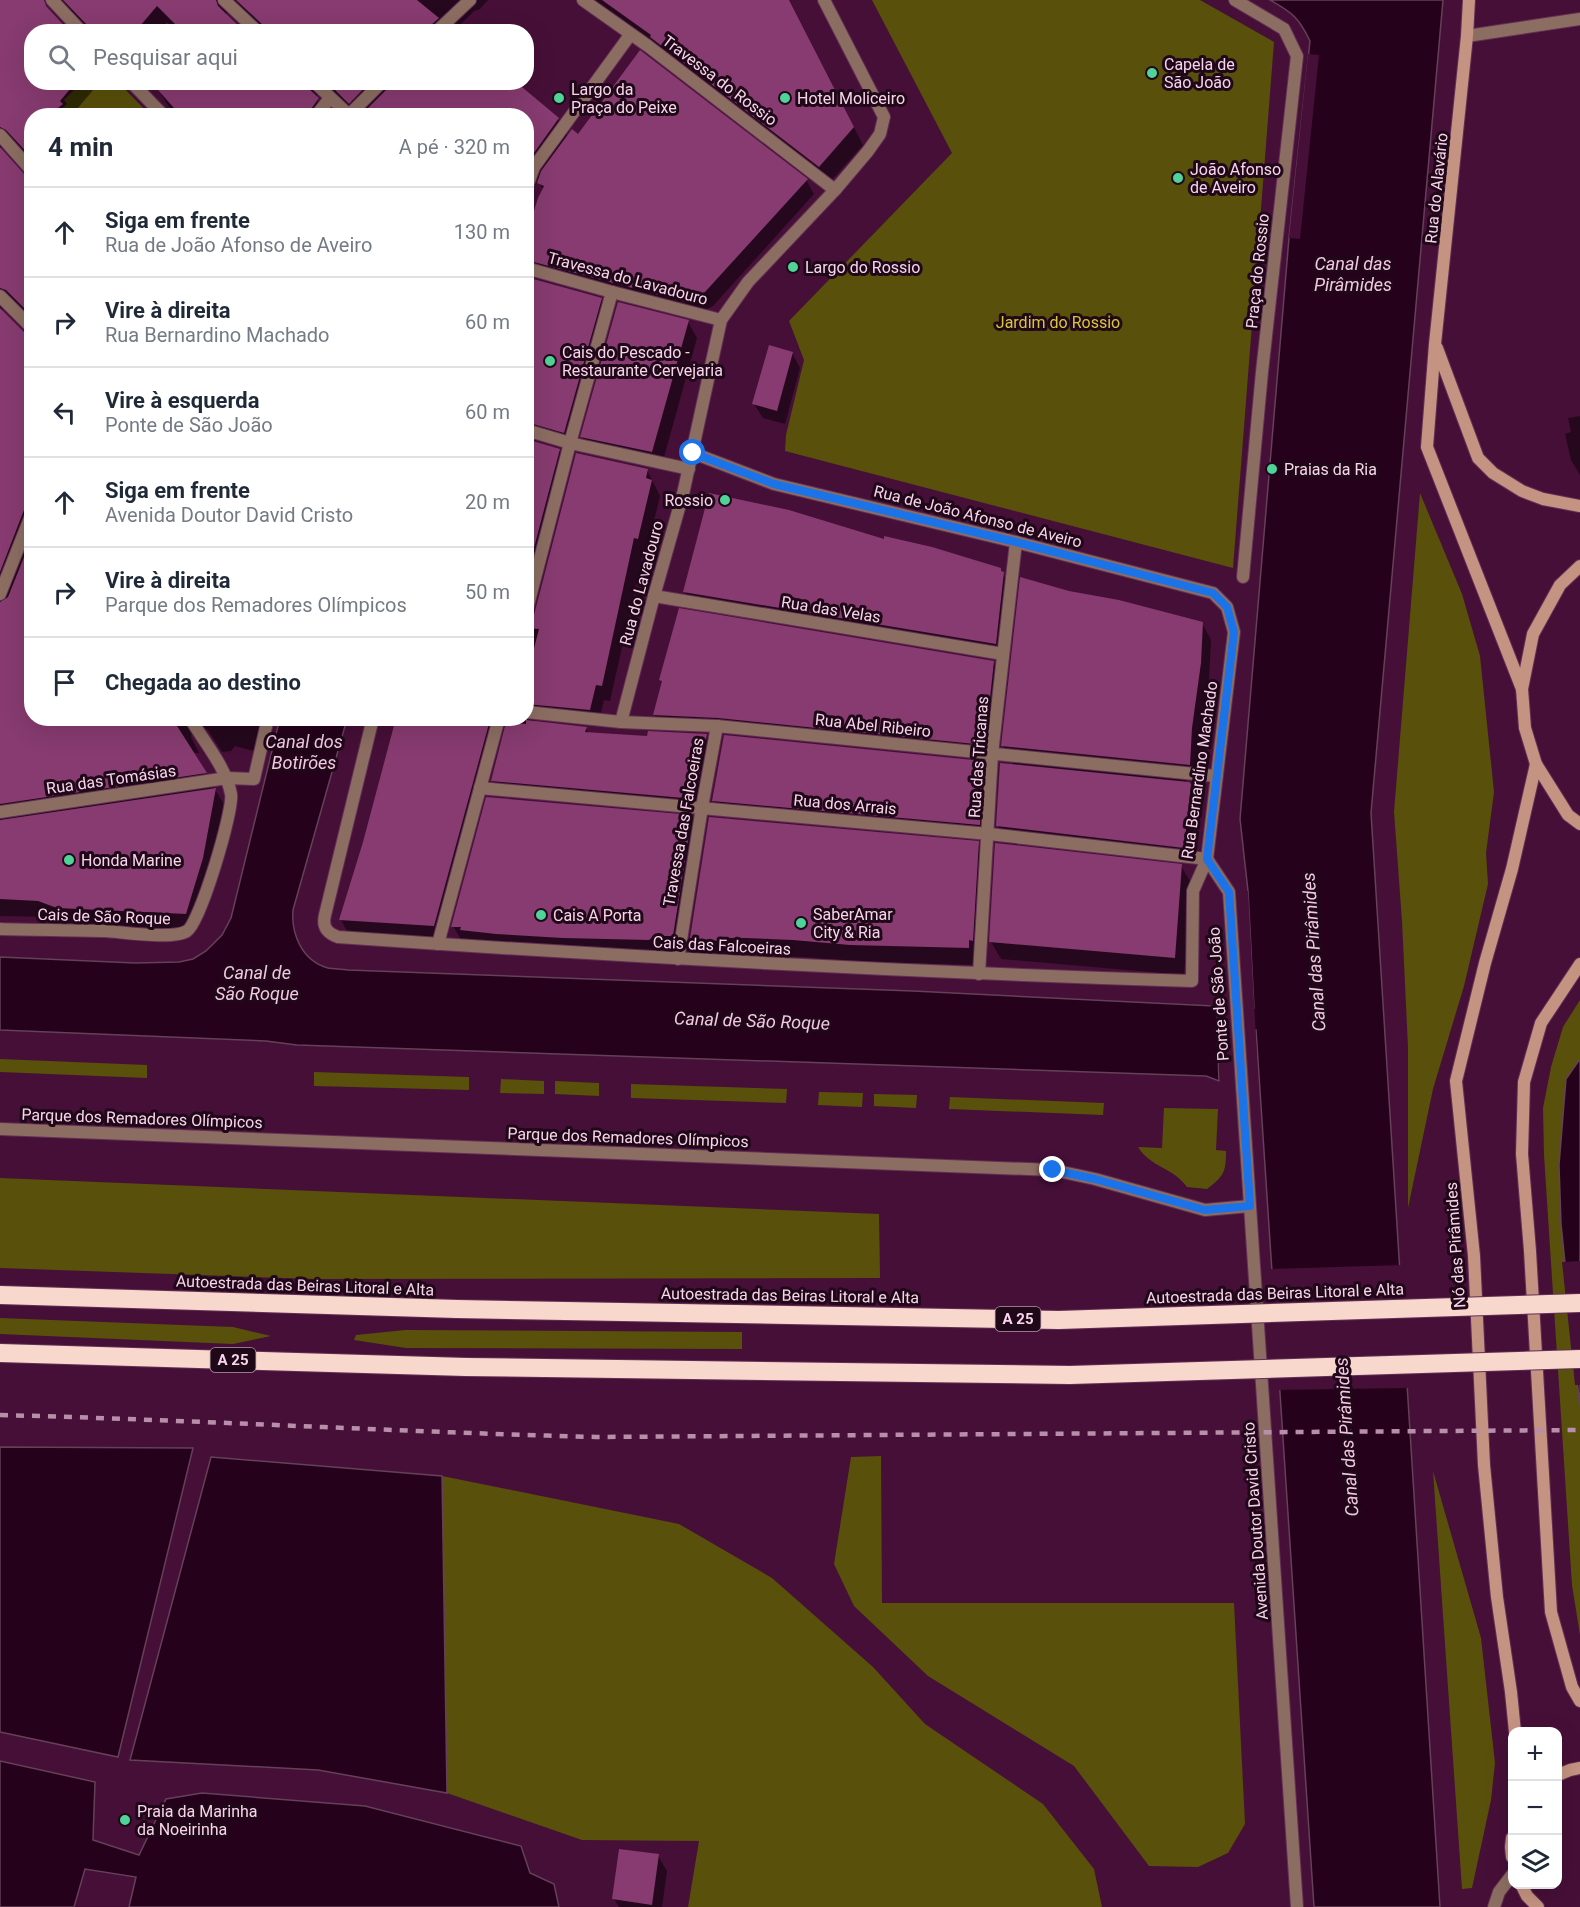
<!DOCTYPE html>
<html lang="pt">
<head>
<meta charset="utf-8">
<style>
	body { margin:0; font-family:Roboto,sans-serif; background:#f2f2f3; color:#1f2937 }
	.controls { position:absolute; right:18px; bottom:18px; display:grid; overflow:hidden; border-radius:12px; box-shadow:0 6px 24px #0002 }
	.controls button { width:54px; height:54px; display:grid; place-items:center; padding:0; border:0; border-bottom:2px solid #e0e1e3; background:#fff; color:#1f2937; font:30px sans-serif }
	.stop { position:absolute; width:18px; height:18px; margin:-14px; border:4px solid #1a73e8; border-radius:50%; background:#fff }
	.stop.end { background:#1a73e8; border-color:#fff; box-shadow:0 2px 6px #0008 }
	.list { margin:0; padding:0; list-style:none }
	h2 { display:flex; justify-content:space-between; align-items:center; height:78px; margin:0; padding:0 24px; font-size:26px }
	h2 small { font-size:20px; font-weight:400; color:#747a83 }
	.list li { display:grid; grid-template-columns:39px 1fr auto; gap:18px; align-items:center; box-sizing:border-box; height:90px; padding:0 24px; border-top:2px solid #e0e1e3 }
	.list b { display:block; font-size:22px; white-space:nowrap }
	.list p { margin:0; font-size:20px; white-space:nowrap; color:#747a83 }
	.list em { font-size:20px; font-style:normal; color:#747a83 }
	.icon { flex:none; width:33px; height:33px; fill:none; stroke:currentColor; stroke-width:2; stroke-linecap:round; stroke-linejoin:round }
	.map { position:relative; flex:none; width:1580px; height:1907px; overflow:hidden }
	.search { position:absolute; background:#fff; box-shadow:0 6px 24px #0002; left:24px; top:24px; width:510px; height:66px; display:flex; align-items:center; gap:15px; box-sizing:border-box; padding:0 21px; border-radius:24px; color:#747a83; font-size:22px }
	.panel { position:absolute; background:#fff; box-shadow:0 6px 24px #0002; left:24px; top:108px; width:510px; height:618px; border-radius:24px }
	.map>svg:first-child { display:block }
</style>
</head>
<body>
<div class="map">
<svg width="1580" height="1907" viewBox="0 0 1580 1907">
	<rect width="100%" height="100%" fill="#460f37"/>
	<g fill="#59500b">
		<path d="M872 0H1200L1274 42 1233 568 785 451 786 435 804 360 789 321 952 153Z"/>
		<path d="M82 82 119 83 150 115H54L67 104 64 100Z"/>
		<path d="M1420 493 1462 594 1480 656 1494 792 1486 853 1488 884 1464 986 1433 1089 1408 1208V1047L1402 921 1394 812Z"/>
		<path d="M1580 1000V1059L1566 1079 1559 1165 1561 1224 1580 1408V1635L1572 1585 1544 1155 1543 1108 1551 1067 1563 1027Z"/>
		<path d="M0 1059 147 1065V1078L0 1072Z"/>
		<path d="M314 1072 469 1077V1090L314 1086Z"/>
		<path d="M501 1079 544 1081V1094L500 1093Z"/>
		<path d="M555 1081 599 1083V1096L555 1094Z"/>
		<path d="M631 1084 787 1089 786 1103 631 1098Z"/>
		<path d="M819 1092 863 1093 862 1107 818 1105Z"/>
		<path d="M874 1094 917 1095 916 1108 874 1106Z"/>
		<path d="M950 1097 1104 1103 1103 1115 949 1109Z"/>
		<path d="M1164 1108 1218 1109 1216 1150 1226 1151C1226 1172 1224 1176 1207 1189L1187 1187C1174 1168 1150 1167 1138 1147L1162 1148Z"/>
		<path d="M0 1178 879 1214 880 1278 314 1279 0 1268Z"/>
		<path d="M0 1318 233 1327 271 1336 233 1344 0 1334Z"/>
		<path d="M405 1330 742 1332V1349L406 1348 354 1340 356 1335Z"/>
		<path d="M881 1456 882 1603H1234L1245 1824 1228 1853 1198 1867 1149 1866 1074 1766 928 1676 854 1606 834 1564 851 1457Z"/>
		<path d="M1433 1471 1481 1638 1495 1763 1491 1800 1472 1888 1462 1889Z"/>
		<path d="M442 1476 679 1524 772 1578 873 1667 925 1724 1043 1804 1094 1869 1102 1907H688L699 1841 582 1840 447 1793Z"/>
	</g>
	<g fill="#25011b" stroke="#644059" stroke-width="1.5">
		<path d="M1270 0H1443L1371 813 1440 1907H1314L1256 1030H1217L1219 1081 1206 1076 297 1045 266 1041 0 1030V957L135 963 179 962 193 959 206 951 222 935 231 918 280 718 347 719 293 910C291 934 302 961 328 968 334 969 341 969 348 970L913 991 1254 1008 1248 891 1240 819 1289 238 1310 41C1299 18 1293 13 1270 0Z"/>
		<path d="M1580 1059V1408L1561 1224 1559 1165 1566 1079Z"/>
		<path d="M0 1447 193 1448 118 1757 0 1732Z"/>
		<path d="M211 1457 442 1476 447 1793 318 1770 130 1760Z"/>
		<path d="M0 1761 95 1782 93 1840 139 1855 166 1799 202 1793 365 1806 521 1846 530 1873 554 1884 559 1907H129L136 1877 85 1869 74 1907H0Z"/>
	</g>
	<g fill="#460f37">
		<path d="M1308 54 1319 55 1300 239 1289 238Z"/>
		<path d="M1245 891H1248L1261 1132H1258L1253 1033H1220L1222 1081 1220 1084 1215 1002 1252 1004Z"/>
		<path d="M1580 1261V1385H1575L1562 1262Z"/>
		<path d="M1402 1265 1410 1388 1276 1390 1268 1269Z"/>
	</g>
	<g fill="#0007">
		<path d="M0 0H30L32 82H100L71 116H32V162L9 143 1 149 25 178 32 180V322L3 307 2 312 25 335 32 337V532L24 551 27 552 32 718H267L258 752 235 746 231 751 222 752 208 730 200 726 192 731 191 737 199 753H193L225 806 195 930 68 924 48 917 0 916Z"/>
		<path d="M49 0H488L480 9 474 11 453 32H262L237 9 227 12 226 15 243 32H177L167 22 159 32H88L69 11Z"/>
		<path d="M591 0H789L863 145 829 183Z"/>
		<path d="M162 82H514L558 119 568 137 578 136 806 180 814 194 713 306 703 311 532 274 528 277 526 243 543 190 539 182 541 173 532 192 526 190V116H355L318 93 316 98 327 116H177L167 104 157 87Z"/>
		<path d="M526 278 601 299 610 314 573 447 537 437 526 440Z"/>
		<path d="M688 322 697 338 661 468 591 453 582 437Z"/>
		<path d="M792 353 800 368 785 424 763 418 754 404Z"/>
		<path d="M1580 416V475L1571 460 1565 434 1571 432 1568 418Z"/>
		<path d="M526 440 559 450 568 465 527 625 647 470 660 496 646 554 643 553 610 701 604 700 598 725 536 719 529 722 586 728 589 734 648 738 706 735 715 751 703 814 501 796 492 780 508 723 499 732 443 941 349 935 341 920 364 843 397 718H526Z"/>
		<path d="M1002 573 1011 587 1003 658 693 606 685 592Z"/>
		<path d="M1069 592 1202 623 1211 640 1209 681 1201 745 1199 781 1186 780 1197 798 1190 861 1005 839 998 826 1014 766 1003 746Z"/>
		<path d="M993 662 1000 675 991 756 661 727 654 715 663 684 661 680Z"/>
		<path d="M982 762 990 775 986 837 721 813 713 800Z"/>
		<path d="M691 817 701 834 683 953 463 943 453 926Z"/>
		<path d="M978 843 988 861 978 965 861 962 804 957 702 955 691 937Z"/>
		<path d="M1181 866 1191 883 1184 975 1001 959 991 942Z"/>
		<path d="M658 1856 667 1871 662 1907H619L614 1899Z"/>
	</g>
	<g fill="#873b70">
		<path d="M0 0H44L46 6 70 32H32V82H76L60 101 63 104 48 116H32V158L6 130 0 127Z"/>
		<path d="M63 0H216L218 6 245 32H183L157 6 135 32H90L88 26Z"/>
		<path d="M236 0H417L439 18 430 26 428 32H266L264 26Z"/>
		<path d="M602 0H789L854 127 819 167 650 37 651 35Z"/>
		<path d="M640 50 808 179 705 292 695 297 693 304 526 260V236L538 198 544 186 537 183 541 171 572 129 578 134Z"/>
		<path d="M151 82H306L308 88 319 98 306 116H181Z"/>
		<path d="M327 82H370L349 104Z"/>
		<path d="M390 82H516L559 118 526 164V116H360L388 88Z"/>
		<path d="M0 147 26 176 32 179V316L6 290 0 288Z"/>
		<path d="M526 277 602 298 564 433 526 422Z"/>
		<path d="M618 302 689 320 652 452 580 437Z"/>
		<path d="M0 308 26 334 32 336V505L24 510 0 572Z"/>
		<path d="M769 345 793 352 777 411 752 404Z"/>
		<path d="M526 439 560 449 526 578Z"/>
		<path d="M576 453 648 469 646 478 652 480 638 539 634 538 602 686 596 685 590 710 526 704V679L539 629 526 628V621L531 619 534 615Z"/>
		<path d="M709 493 789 510 884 539V536L932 547 1001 568V571L1004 572 996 644 683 592Z"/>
		<path d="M32 537V718H172L207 773 0 804V602L8 597Z"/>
		<path d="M1020 577 1069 591 1119 600 1203 622 1201 663 1192 728 1190 765 1001 746Z"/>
		<path d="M679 608 994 661 985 745 718 718 653 715 662 681 659 680Z"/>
		<path d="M396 718 490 720 434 926 339 920 363 842Z"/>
		<path d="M526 720 587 727 585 732 647 736 648 731 707 734 695 799 491 781 506 722 526 724Z"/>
		<path d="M724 735 983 761 980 825 712 801Z"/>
		<path d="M1000 763 1189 782 1191 784 1184 848 996 826Z"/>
		<path d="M216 788 203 858 186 914 57 908 38 901 0 899V820Z"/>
		<path d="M486 797 692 815 673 936H654L649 940 563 938 496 934 460 930 461 927H451Z"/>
		<path d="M709 817 979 841 973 941 969 940V948L850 945 793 940 746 938H719V941L690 938Z"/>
		<path d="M995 843 1182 864 1175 958 989 942Z"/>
		<path d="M619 1849 659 1854 652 1905 612 1899Z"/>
	</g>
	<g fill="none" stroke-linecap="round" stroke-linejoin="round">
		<defs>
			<g id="street">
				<path d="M52 0 82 32"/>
				<path d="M224 0 258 32"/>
				<path d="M583 0 648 46 835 190"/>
				<path d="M1235 0 1284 29 1297 56 1262 372 1243 577"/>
				<path d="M436 32 470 0"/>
				<path d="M1467 36 1580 19"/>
				<path d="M131 82 164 116"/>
				<path d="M314 82 349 115 382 82"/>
				<path d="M316 116 330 98"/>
				<path d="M0 135 32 171"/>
				<path d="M526 189 534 167 630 35"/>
				<path d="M526 268 612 292 721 320"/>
				<path d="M0 296 32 328"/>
				<path d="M526 430 570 443 689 469"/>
				<path d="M0 594 32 513"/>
				<path d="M654 596 1003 654"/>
				<path d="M526 613 570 443 612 292"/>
				<path d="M526 712 621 722 717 726 1215 776"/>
				<path d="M373 718 325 915C322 927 327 933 338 937 623 957 907 972 1192 981L1193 891 1207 859 1234 632 1227 607 1213 593 1016 542 774 484 693 453"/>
				<path d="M621 722 654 596 683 494 721 320 748 282 835 190 868 151 880 134 884 117 824 0"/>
				<path d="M480 788 989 834 1207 859"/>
				<path d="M0 812 227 778 254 779 268 718"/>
				<path d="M1207 859 1229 892 1297 1907"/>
				<path d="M0 929C35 930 70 930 105 931 123 932 174 940 187 931 200 923 234 810 231 794 226 767 204 742 190 718"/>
				<path d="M438 944 499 718"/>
				<path d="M678 959 702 807 717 726"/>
				<path d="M979 974 992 754 1016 542"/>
				<path d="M0 1129 1053 1170 1095 1179 1205 1210 1250 1206"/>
				<path d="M1494 1907 1499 1892 1512 1875"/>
			</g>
			<g id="secondary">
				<path d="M1469 0 1467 36 1435 344 1427 447 1522 689"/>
				<path d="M1437 348 1478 458 1493 473 1522 491 1543 499 1580 506"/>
				<path d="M1580 566 1560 585 1533 634 1522 689 1525 728 1536 764 1568 815 1580 824"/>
				<path d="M1580 964 1541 1023 1524 1082 1522 1154 1530 1251 1551 1612 1572 1687 1580 1701"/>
				<path d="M1515 1732 1511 1692 1497 1597 1484 1465 1474 1256 1456 1081 1485 963 1512 869 1536 764"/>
				<path d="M1558 1775 1570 1770 1580 1768"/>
				<path d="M1512 1838 1511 1847 1512 1857"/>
				<path d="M1521 1884 1527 1896 1538 1907"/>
			</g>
			<g id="highway">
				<path d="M0 1295 457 1309"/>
				<path d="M0 1353 466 1367"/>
			</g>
		</defs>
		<use href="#street" stroke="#622f54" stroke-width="14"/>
		<use href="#secondary" stroke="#622f54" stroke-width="14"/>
		<use href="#highway" stroke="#622f54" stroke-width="20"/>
		<use href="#street" stroke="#8c6d62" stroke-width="12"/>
		<use href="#secondary" stroke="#c59381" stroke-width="12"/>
		<use href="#highway" stroke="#f8d8cd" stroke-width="18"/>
		<path stroke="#b98eab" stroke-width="4.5" stroke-dasharray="8 8" stroke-linecap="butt" d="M0 1415C199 1420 398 1432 597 1437L1580 1430"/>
		<defs>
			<g id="highway-bridge">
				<path d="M457 1309 1059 1320 1580 1303"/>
				<path d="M466 1367 1070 1375 1580 1359"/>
			</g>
		</defs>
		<use href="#highway-bridge" stroke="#622f54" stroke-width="20" stroke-linecap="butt"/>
		<use href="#highway-bridge" stroke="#f8d8cd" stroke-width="18"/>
	</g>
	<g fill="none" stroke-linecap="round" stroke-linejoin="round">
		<path stroke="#1a73e8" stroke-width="8" d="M693 453 774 484 1016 542 1213 593 1227 607 1234 632 1207 859 1229 892 1250 1206 1205 1210 1095 1179 1053 1170"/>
	</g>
	<g fill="#50d398" stroke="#1f0818" stroke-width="2">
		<circle cx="1152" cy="73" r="6"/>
		<circle cx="559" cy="98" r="6"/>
		<circle cx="785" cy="98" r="6"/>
		<circle cx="1178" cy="178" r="6"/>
		<circle cx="793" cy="267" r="6"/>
		<circle cx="550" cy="361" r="6"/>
		<circle cx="1272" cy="469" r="6"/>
		<circle cx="725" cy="500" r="6"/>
		<circle cx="69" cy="860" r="6"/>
		<circle cx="541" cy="915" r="6"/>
		<circle cx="801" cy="923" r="6"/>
		<circle cx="125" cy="1820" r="6"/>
	</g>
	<g text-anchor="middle" stroke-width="6" stroke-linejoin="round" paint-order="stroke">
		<g fill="#1f0818" stroke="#b797ab" stroke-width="1.5">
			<rect x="995.5" y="1307" width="45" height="24" rx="4.5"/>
			<rect x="210.5" y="1348" width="45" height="24" rx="4.5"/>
		</g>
		<g font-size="15" font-weight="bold" fill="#f8d4ea">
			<text x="1018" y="1324">A 25</text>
			<text x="233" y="1365">A 25</text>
		</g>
		<g font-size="16" fill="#f8d4ea" stroke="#1f0818" text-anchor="start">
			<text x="1164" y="70">Capela de<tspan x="1164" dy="18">São João</tspan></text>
			<text x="571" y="95">Largo da<tspan x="571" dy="18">Praça do Peixe</tspan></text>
			<text x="797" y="104">Hotel Moliceiro</text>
			<text x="1190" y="175">João Afonso<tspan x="1190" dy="18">de Aveiro</tspan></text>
			<text x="805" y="273">Largo do Rossio</text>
			<text x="562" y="358">Cais do Pescado -<tspan x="562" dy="18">Restaurante Cervejaria</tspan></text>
			<text x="1284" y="475">Praias da Ria</text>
			<text x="713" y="506" text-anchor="end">Rossio</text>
			<text x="81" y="866">Honda Marine</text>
			<text x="813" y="920">SaberAmar<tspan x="813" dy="18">City &amp; Ria</tspan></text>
			<text x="553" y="921">Cais A Porta</text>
			<text x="137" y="1817">Praia da Marinha<tspan x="137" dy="18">da Noeirinha</tspan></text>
		</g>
		<g font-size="16" fill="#f8d4ea" stroke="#1f0818">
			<text transform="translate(720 80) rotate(37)" y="6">Travessa do Rossio</text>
			<text transform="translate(1436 188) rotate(-84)" y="6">Rua do Alavário</text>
			<text transform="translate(1257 271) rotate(-84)" y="6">Praça do Rossio</text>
			<text transform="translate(628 278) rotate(15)" y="6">Travessa do Lavadouro</text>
			<text transform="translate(978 516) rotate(14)" y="6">Rua de João Afonso de Aveiro</text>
			<text transform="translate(641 583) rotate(-75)" y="6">Rua do Lavadouro</text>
			<text transform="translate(831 609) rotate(9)" y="6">Rua das Velas</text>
			<text transform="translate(873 725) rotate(6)" y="6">Rua Abel Ribeiro</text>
			<text transform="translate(978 757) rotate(-86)" y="6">Rua das Tricanas</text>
			<text transform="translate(1199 770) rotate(-82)" y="6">Rua Bernardino Machado</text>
			<text transform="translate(111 779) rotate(-8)" y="6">Rua das Tomásias</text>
			<text transform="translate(845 804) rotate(5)" y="6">Rua dos Arrais</text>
			<text transform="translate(683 822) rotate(-80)" y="6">Travessa das Falcoeiras</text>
			<text transform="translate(104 916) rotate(2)" y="6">Cais de São Roque</text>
			<text transform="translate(722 945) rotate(3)" y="6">Cais das Falcoeiras</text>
			<text transform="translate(1218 994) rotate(-94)" y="6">Ponte de São João</text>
			<text transform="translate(142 1118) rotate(2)" y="6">Parque dos Remadores Olímpicos</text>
			<text transform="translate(628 1137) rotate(2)" y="6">Parque dos Remadores Olímpicos</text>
			<text transform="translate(1455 1245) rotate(-94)" y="6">Nó das Pirâmides</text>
			<text transform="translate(305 1285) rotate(2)" y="6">Autoestrada das Beiras Litoral e Alta</text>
			<text transform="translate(1275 1293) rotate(-2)" y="6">Autoestrada das Beiras Litoral e Alta</text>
			<text transform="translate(790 1295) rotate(1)" y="6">Autoestrada das Beiras Litoral e Alta</text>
			<text transform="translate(1255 1521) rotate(-94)" y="6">Avenida Doutor David Cristo</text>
		</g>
		<g font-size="16" fill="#dbc639" stroke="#1f0818">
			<text x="1058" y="328">Jardim do Rossio</text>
		</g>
		<g font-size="18" font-style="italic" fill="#f3c7e2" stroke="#1f0818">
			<text x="1353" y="270">Canal das<tspan x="1353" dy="21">Pirâmides</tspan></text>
			<text x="304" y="748">Canal dos<tspan x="304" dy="21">Botirões</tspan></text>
			<text transform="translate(1314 952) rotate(-94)" y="6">Canal das Pirâmides</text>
			<text x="257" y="979">Canal de<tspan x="257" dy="21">São Roque</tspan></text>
			<text transform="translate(752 1021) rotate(2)" y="6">Canal de São Roque</text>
			<text transform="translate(1347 1437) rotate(-94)" y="6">Canal das Pirâmides</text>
		</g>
	</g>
</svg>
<div class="controls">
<button>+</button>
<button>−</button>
<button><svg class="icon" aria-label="layers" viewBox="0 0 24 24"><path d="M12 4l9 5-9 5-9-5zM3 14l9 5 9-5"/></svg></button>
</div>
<div class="stop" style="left:693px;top:453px"></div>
<div class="stop end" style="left:1053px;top:1170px"></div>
<div class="search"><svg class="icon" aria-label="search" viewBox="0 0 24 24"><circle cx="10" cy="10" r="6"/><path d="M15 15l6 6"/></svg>Pesquisar aqui</div>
<section class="panel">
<h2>4 min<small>A pé · 320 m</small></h2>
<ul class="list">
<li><svg class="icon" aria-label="ahead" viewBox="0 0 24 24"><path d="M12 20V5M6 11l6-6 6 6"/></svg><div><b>Siga em frente</b><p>Rua de João Afonso de Aveiro</p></div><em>130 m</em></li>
<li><svg class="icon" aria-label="right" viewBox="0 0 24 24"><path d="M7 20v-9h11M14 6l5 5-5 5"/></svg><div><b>Vire à direita</b><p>Rua Bernardino Machado</p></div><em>60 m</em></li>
<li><svg class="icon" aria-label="left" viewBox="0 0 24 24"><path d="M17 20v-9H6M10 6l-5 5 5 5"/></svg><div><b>Vire à esquerda</b><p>Ponte de São João</p></div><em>60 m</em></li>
<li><svg class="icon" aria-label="ahead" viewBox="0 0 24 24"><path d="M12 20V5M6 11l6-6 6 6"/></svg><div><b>Siga em frente</b><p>Avenida Doutor David Cristo</p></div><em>20 m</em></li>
<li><svg class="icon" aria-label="right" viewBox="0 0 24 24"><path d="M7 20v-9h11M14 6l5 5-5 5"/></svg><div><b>Vire à direita</b><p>Parque dos Remadores Olímpicos</p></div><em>50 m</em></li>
<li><svg class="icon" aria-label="arrive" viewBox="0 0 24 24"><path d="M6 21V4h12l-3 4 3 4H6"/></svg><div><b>Chegada ao destino</b></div></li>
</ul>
</section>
</div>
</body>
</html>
